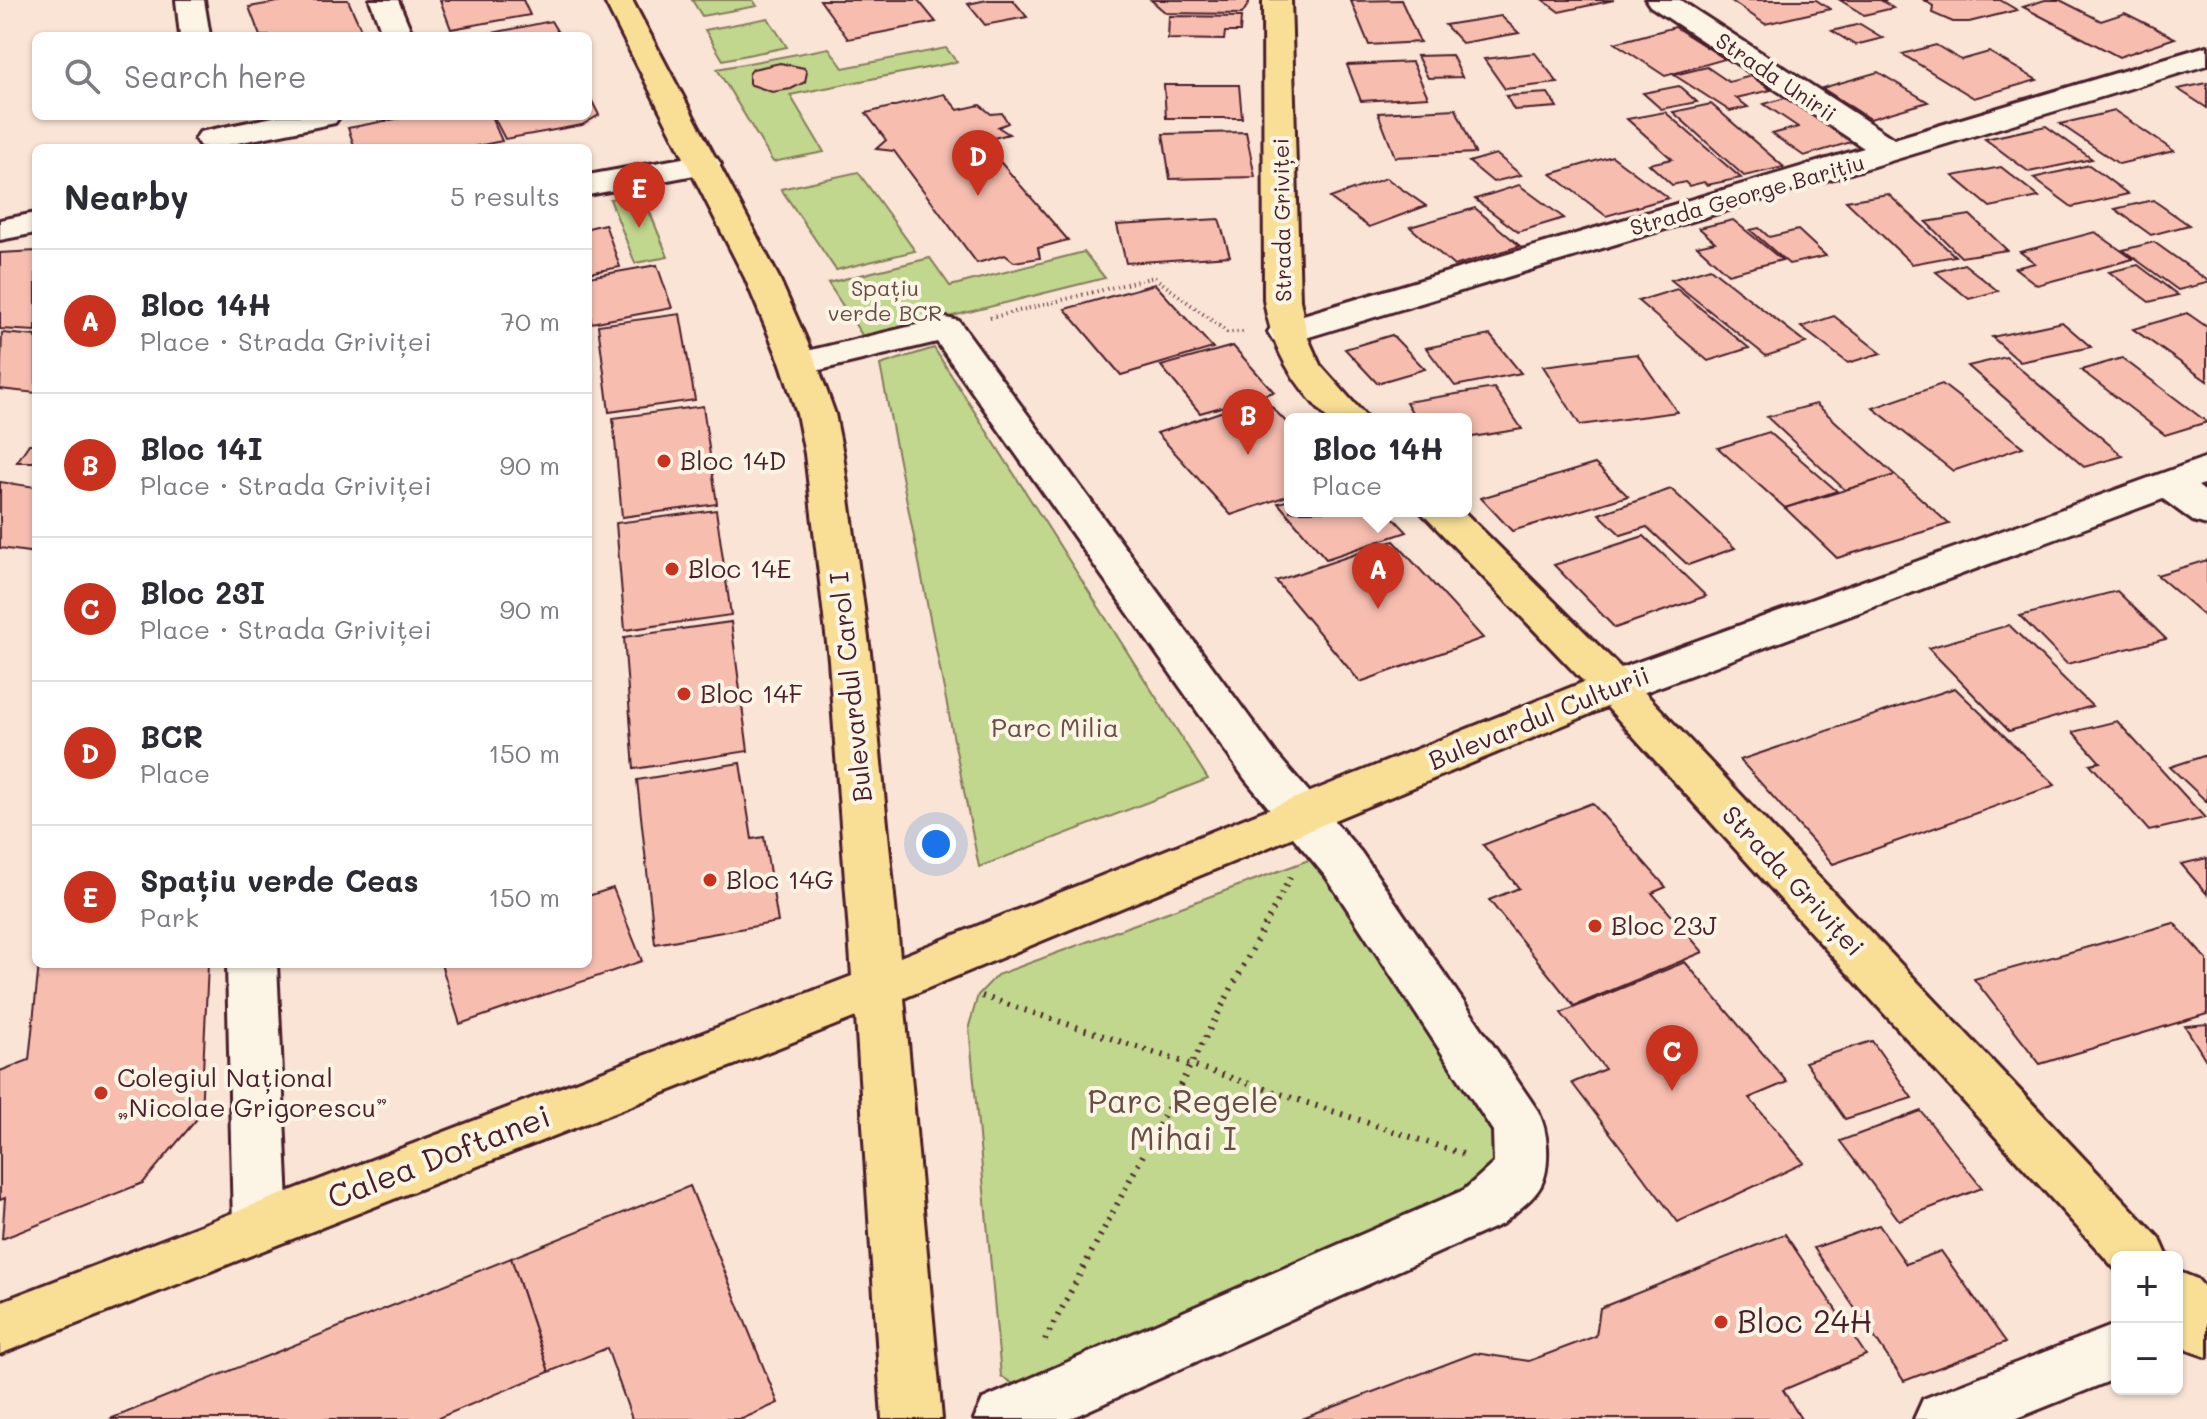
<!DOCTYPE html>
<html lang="en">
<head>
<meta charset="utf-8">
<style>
	body { margin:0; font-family:Mali,sans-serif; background:#f7f7f7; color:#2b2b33 }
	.controls { position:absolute; right:24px; bottom:24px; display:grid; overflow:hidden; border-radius:12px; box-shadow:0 2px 6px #0004 }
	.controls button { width:72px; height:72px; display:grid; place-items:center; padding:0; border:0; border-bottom:2px solid #e1e1e2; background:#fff; color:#2b2b33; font:40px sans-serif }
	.you { position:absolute; left:936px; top:844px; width:28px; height:28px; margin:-20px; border:6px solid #fff; border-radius:50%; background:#1a73e8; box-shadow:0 0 0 12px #1a73e833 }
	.badge { display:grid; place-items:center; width:52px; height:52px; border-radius:50%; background:#c8321e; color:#fff; font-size:26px; font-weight:700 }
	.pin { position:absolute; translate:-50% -66px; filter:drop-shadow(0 2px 4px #0008) }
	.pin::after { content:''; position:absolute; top:42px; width:28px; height:24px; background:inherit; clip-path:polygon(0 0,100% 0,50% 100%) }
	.popup { position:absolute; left:1284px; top:413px; width:188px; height:104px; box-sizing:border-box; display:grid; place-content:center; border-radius:12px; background:#fff; filter:drop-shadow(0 2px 6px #0005); font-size:26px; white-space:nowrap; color:#7c7c81 }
	.popup b { font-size:30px; color:#2b2b33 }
	.popup::after { content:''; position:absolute; left:50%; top:100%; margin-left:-16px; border:16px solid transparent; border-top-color:#fff }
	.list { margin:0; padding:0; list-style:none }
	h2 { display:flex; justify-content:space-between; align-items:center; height:104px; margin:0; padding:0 32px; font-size:34px }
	h2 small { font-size:26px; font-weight:400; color:#7c7c81 }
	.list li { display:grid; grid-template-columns:52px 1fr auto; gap:24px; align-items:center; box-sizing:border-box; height:144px; padding:0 32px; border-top:2px solid #e1e1e2 }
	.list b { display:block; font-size:30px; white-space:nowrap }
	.list p { margin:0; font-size:26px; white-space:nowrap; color:#7c7c81 }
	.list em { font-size:26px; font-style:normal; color:#7c7c81 }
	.icon { flex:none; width:44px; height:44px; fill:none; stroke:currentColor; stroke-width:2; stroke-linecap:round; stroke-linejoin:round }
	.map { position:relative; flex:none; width:2207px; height:1419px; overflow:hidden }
	.search { position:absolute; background:#fff; box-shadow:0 2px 6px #0004; left:32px; top:32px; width:560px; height:88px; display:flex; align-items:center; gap:20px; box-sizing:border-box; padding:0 28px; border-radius:12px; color:#7c7c81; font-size:30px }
	.panel { position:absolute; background:#fff; box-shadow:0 2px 6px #0004; left:32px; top:144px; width:560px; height:824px; border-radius:12px }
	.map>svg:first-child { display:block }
</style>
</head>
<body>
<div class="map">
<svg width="2207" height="1419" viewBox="0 0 2207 1419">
	<rect width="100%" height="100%" fill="#fae4d5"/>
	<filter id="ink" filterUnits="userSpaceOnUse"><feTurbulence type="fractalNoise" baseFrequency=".0125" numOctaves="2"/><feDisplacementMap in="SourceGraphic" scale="16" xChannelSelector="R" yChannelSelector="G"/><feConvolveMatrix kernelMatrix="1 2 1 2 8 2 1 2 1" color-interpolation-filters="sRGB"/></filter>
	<g filter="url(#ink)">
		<g fill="#c0d78d" stroke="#857b5c" stroke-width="2">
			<path d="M692 0H753L757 6 702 16Z"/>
			<path d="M768 18 787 47 723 60 705 30Z"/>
			<path d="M829 48 843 68 946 48 957 62 790 95 824 152 773 162 717 69Z"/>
			<path d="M858 172 915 251 836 270 781 189Z"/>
			<path d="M642 193 668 257 635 263 610 199Z"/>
			<path d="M1084 252 1105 278 864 338 828 283 930 258 950 286Z"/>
			<path d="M934 348 1208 779 979 867 880 365Z"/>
			<path d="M1333 851 1521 1172 1041 1402 1001 1376 969 1026 978 995 997 975Z"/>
		</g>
		<g fill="#f7beb0" stroke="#4a1f2b" stroke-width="2">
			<path d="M289 0H348L364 36H260L249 7Z"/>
			<path d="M440 0H523L530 15 451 29Z"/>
			<path d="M820 0H918L936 22 848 39Z"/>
			<path d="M987 0H1013L1027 17 985 25 968 4Z"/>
			<path d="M1151 0H1249V3L1242 14 1166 13Z"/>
			<path d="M1401 0 1420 42 1369 45 1351 1Z"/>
			<path d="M1543 0H1614L1559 12Z"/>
			<path d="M1730 0H1816L1830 9 1765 24Z"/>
			<path d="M1840 0H1887L1882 1 1893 8 1864 15Z"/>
			<path d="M1924 0H2000L2017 10 1969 22H1953L1932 13 1933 6Z"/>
			<path d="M2045 0H2060L2101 21 2125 13 2175 38 2119 57 2023 7Z"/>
			<path d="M1169 16 1241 17 1240 32H1225L1224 40 1168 39Z"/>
			<path d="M1501 16 1519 33 1462 43 1445 25Z"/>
			<path d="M551 21 560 36H478Z"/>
			<path d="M1860 24 1883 38 1855 45 1832 31Z"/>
			<path d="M1675 27 1725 59 1665 76 1615 43Z"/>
			<path d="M1936 45 1961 60 1989 52 2037 80 1974 98 1902 54Z"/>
			<path d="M1535 53 1558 83 1505 89 1484 59Z"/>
			<path d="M1452 55 1462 77 1428 78 1417 56Z"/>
			<path d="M1412 62 1428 97 1361 101 1347 65Z"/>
			<path d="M780 63 804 68 807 72 805 82 791 89 772 92 749 84V74L753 69Z"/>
			<path d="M1707 67 1729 82 1751 76 1771 90 1736 98 1748 107 1730 111 1674 75Z"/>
			<path d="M1878 72 1928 102 1870 119 1822 88Z"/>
			<path d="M2207 83V108L2178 89Z"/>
			<path d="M1164 85H1239L1242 118H1166Z"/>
			<path d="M1679 86 1697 102 1661 109 1643 93Z"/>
			<path d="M588 93 599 115 582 125 505 139 493 116H588Z"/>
			<path d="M1548 93 1557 107 1514 110 1506 96Z"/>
			<path d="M944 94 958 110 980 105 991 114 1002 113 1008 123 998 127 1009 134 982 141 1068 240 1038 248 1040 258 1014 262 1005 255 977 263 894 151 876 149 886 140 866 113Z"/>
			<path d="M1792 96 1858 140 1804 156 1772 134 1798 127 1764 104Z"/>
			<path d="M1711 104 1784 167 1744 176 1673 112Z"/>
			<path d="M1456 109 1475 153 1395 157 1378 113Z"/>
			<path d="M2115 111 2174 151 2119 164 2060 124Z"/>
			<path d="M1665 112 1741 178 1707 185 1704 182 1689 186 1685 182 1672 185 1649 164 1672 159 1627 119Z"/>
			<path d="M411 116H491L502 141 468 148H355L348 128Z"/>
			<path d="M2046 126 2092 159 2029 172 1985 139Z"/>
			<path d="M1246 132 1255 177 1170 179 1163 134Z"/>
			<path d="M1496 154 1521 175 1493 182 1469 162Z"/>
			<path d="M1612 156 1668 198 1606 216 1551 174Z"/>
			<path d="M2089 165 2128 194 2072 207 2033 178Z"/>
			<path d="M2001 167 2039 197 1990 207 1953 176Z"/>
			<path d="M1386 178 1426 206 1369 227 1330 198Z"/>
			<path d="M1519 185 1564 218 1518 232 1475 199Z"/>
			<path d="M1888 194 1955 256 1912 264 1846 201Z"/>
			<path d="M2153 200 2189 225 2151 235 2115 209Z"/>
			<path d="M1475 208 1520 246 1454 266 1410 227Z"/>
			<path d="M1970 215 2007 250 1961 257 1926 222Z"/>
			<path d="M1219 219 1230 256 1126 263 1117 225Z"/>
			<path d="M1733 220 1782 260 1728 274 1697 246 1715 242 1699 228Z"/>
			<path d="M605 224 620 267 588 273V228Z"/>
			<path d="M1759 228 1769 237 1798 230 1826 256 1789 264 1750 230Z"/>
			<path d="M2095 232 2133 259 2037 285 2015 268 2035 263 2020 252Z"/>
			<path d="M2154 242 2207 280V283L2178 290 2123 250Z"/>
			<path d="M36 251V331L0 329V253Z"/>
			<path d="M1964 264 1998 291 1969 299 1936 272Z"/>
			<path d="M657 265 672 308 591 323 588 277Z"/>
			<path d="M2138 265 2178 295 2149 302 2109 272Z"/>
			<path d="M1710 268 1806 343 1766 356 1671 280Z"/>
			<path d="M1155 284 1213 348 1121 375 1065 309Z"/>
			<path d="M1677 289 1749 348 1708 361 1638 301Z"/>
			<path d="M2187 313 2207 327V381L2133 329Z"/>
			<path d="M680 314 695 400 609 412 598 325Z"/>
			<path d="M1834 316 1881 353 1848 363 1801 327Z"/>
			<path d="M2062 322 2091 347 2020 362 1992 337Z"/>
			<path d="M2 333 36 336V393L0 389Z"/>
			<path d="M1392 335 1425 369 1377 383 1345 349Z"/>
			<path d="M1490 335 1521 373 1455 386 1426 348Z"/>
			<path d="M1233 346 1274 392 1200 413 1161 366Z"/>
			<path d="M1637 354 1677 412 1580 425 1543 366Z"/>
			<path d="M2006 357 2123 456 2084 467 1968 366Z"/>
			<path d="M2122 358 2207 422 2165 435 2081 370Z"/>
			<path d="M1942 384 2023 447 1953 471 1873 408Z"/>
			<path d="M1494 388 1522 429 1466 438V419H1416L1406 402Z"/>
			<path d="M1263 398 1290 426V495L1231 515 1157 433Z"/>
			<path d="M1816 404 1895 475 1845 490 1767 417Z"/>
			<path d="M703 406 717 504 622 517 613 418Z"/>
			<path d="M1769 432 1837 491 1785 508 1718 448Z"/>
			<path d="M29 444H36V462H17Z"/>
			<path d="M1595 464 1628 496 1512 531 1481 498Z"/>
			<path d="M1895 475 1949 524 1837 558 1785 508Z"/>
			<path d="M0 482 36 487V553L0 548Z"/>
			<path d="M1671 489 1735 548 1688 565 1647 527 1621 535 1599 514Z"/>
			<path d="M1290 500V511H1387L1407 532 1326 559 1278 503Z"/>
			<path d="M716 510 731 615 625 630 616 523Z"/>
			<path d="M1644 536 1706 596 1615 628 1554 565Z"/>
			<path d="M1394 541 1483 638 1360 682 1276 581Z"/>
			<path d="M2207 560V618L2157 575Z"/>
			<path d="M2117 591 2166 639 2067 664 2020 616Z"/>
			<path d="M731 622 748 751 634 769 624 637Z"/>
			<path d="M2009 625 2092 706 2009 731 1928 648Z"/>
			<path d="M1955 688 2055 785 1833 864 1740 760Z"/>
			<path d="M2117 721 2205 818 2149 831 2090 764 2100 762 2073 732Z"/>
			<path d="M2207 755V802L2170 767Z"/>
			<path d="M740 763 752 839 764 837 778 922 655 944 637 780Z"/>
			<path d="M1592 803 1666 887 1652 893 1703 952 1574 1006 1489 900 1519 888 1483 845Z"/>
			<path d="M2207 858V894L2181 864Z"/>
			<path d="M613 888 642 961 460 1024 441 964H588V896Z"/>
			<path d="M2174 923 2207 960V1014L2040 1064 1974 979Z"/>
			<path d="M1685 962 1787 1082 1749 1098 1804 1163 1678 1222 1572 1083 1605 1069 1561 1013Z"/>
			<path d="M39 964H208L201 1114 143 1183 2 1239 5 1198 0 1200V1071L29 1060Z"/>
			<path d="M2207 1024V1062L2185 1026Z"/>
			<path d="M1872 1041 1912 1098 1845 1119 1805 1062Z"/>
			<path d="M1921 1111 1982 1188 1899 1220 1840 1141Z"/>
			<path d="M690 1186 778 1403 742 1419H632L607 1348 549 1372 511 1258Z"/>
			<path d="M1879 1225 1906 1264 1941 1251 2006 1342 1904 1381 1814 1248Z"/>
			<path d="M1785 1234 1866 1355 1783 1390 1801 1419H1302L1475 1353 1529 1361 1596 1336 1600 1308Z"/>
			<path d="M511 1258 549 1372 436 1419H110Z"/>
		</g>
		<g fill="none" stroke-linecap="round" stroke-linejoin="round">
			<defs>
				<g id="minor">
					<path d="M176 0H204L210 36H180Z"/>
					<path d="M370 0H398L413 36H383Z"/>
					<path d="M1646 0H1680L1894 139 2207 46V65L1299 340 1286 343 1273 340 1268 332 1273 324 1864 148 1650 6Z"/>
					<path d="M278 116H340L335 123 213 148 200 146 195 139 200 132Z"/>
					<path d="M705 154 716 157 721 164 716 171 588 195V175Z"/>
					<path d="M36 213V233L0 240V220Z"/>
					<path d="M946 318 959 321 1277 755 1361 852 1538 1111C1544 1124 1546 1133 1547 1147 1549 1192 1533 1196 1502 1224L1069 1419H974L983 1399 1464 1190 1494 1163 1493 1131 1327 878 1245 779 937 342 799 375 786 372 781 364 786 356Z"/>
					<path d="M2207 457V483L2198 486 2207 493V525L2193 521 2163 499 1629 698 1614 702 1599 698 1592 687 1599 676Z"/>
					<path d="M227 964H277L289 1226 280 1243 261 1250 242 1243 233 1226Z"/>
					<path d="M2117 1324V1378L2015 1419H1914L1923 1399Z"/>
				</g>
				<g id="major">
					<path d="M604 0H632L779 278 817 364 835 414 843 454 871 660 900 957 1584 682 1420 511H1463L1629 676 2160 1239 2168 1257H2117V1271L1607 707 904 998 942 1419H882L856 1017 0 1354V1302L852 976 829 660 805 454 797 414 781 364 745 278Z"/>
					<path d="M1263 0H1291L1300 300 1308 338 1320 365 1368 419H1328C1293 383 1272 350 1264 300Z"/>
					<path d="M2177 1271 2197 1279 2207 1290V1357L2187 1350 2177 1338Z"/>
				</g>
			</defs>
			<use href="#minor" stroke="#4a1f2b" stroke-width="6"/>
			<use href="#major" stroke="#4a1f2b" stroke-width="6"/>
			<path stroke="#4a1f2b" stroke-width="4" stroke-dasharray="1 4" stroke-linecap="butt" d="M990 318 1154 277 1227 332H1244"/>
			<g stroke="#4a1f2b" stroke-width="6" stroke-dasharray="2 7" stroke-linecap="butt">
				<path d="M982 996 1463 1154"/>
				<path d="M1045 1340 1291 876"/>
			</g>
			<use href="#minor" fill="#fcf5e5" fill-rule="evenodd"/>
			<use href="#major" fill="#f9df96" fill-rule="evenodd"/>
		</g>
	</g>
	<g fill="#c8321e" stroke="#fcf5e5" stroke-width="3">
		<circle cx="664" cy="461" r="8"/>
		<circle cx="672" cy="569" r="8"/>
		<circle cx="684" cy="694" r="8"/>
		<circle cx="710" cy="880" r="8"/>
		<circle cx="1595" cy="926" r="8"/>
		<circle cx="101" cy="1093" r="8"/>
		<circle cx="1721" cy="1322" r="8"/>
	</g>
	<g text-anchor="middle" stroke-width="8" stroke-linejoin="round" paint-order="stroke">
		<g font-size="22" fill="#4a1f2b" stroke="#fcf5e5">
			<text transform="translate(1776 77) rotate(34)" y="8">Strada Unirii</text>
			<text transform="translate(1747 195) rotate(-16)" y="8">Strada George Barițiu</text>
			<text transform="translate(1282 220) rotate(-91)" y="8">Strada Griviței</text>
		</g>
		<g font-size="22" fill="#684d44" stroke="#fcf5e5">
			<text x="885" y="296">Spațiu<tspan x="885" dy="25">verde BCR</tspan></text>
		</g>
		<g font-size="26" fill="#4a1f2b" stroke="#fcf5e5" text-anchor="start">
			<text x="680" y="470">Bloc 14D</text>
			<text x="688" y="578">Bloc 14E</text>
			<text x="700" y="703">Bloc 14F</text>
			<text x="726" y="889">Bloc 14G</text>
			<text x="1611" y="935">Bloc 23J</text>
			<text x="117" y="1087">Colegiul Național<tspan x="117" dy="30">„Nicolae Grigorescu”</tspan></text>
		</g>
		<g font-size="26" fill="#4a1f2b" stroke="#fcf5e5">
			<text transform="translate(851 687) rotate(-96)" y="9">Bulevardul Carol I</text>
			<text transform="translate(1539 718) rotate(-22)" y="9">Bulevardul Culturii</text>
			<text transform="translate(1793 881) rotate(47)" y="9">Strada Griviței</text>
		</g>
		<g font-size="26" fill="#684d44" stroke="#fcf5e5">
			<text x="1055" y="737">Parc Milia</text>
		</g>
		<g font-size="32" fill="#684d44" stroke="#fcf5e5">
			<text x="1183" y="1113">Parc Regele<tspan x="1183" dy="37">Mihai I</tspan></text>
		</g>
		<g font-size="32" fill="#4a1f2b" stroke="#fcf5e5">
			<text transform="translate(439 1157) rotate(-21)" y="11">Calea Doftanei</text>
		</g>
		<g font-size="32" fill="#4a1f2b" stroke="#fcf5e5" text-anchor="start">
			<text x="1737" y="1333">Bloc 24H</text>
		</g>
	</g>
</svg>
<div class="controls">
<button>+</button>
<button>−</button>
</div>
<div class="you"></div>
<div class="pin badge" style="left:1378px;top:609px">A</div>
<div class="popup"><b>Bloc 14H</b>Place</div>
<div class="pin badge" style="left:1248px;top:455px">B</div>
<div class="pin badge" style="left:1672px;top:1091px">C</div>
<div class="pin badge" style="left:978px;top:196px">D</div>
<div class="pin badge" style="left:639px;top:228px">E</div>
<div class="search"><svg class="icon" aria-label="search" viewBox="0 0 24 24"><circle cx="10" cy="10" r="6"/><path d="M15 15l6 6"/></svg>Search here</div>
<section class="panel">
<h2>Nearby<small>5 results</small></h2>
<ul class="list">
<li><span class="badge">A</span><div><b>Bloc 14H</b><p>Place · Strada Griviței</p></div><em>70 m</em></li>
<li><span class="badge">B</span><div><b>Bloc 14I</b><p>Place · Strada Griviței</p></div><em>90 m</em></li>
<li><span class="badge">C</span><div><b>Bloc 23I</b><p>Place · Strada Griviței</p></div><em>90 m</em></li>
<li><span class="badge">D</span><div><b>BCR</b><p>Place</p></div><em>150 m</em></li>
<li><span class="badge">E</span><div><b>Spațiu verde Ceas</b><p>Park</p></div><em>150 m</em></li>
</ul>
</section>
</div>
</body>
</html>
